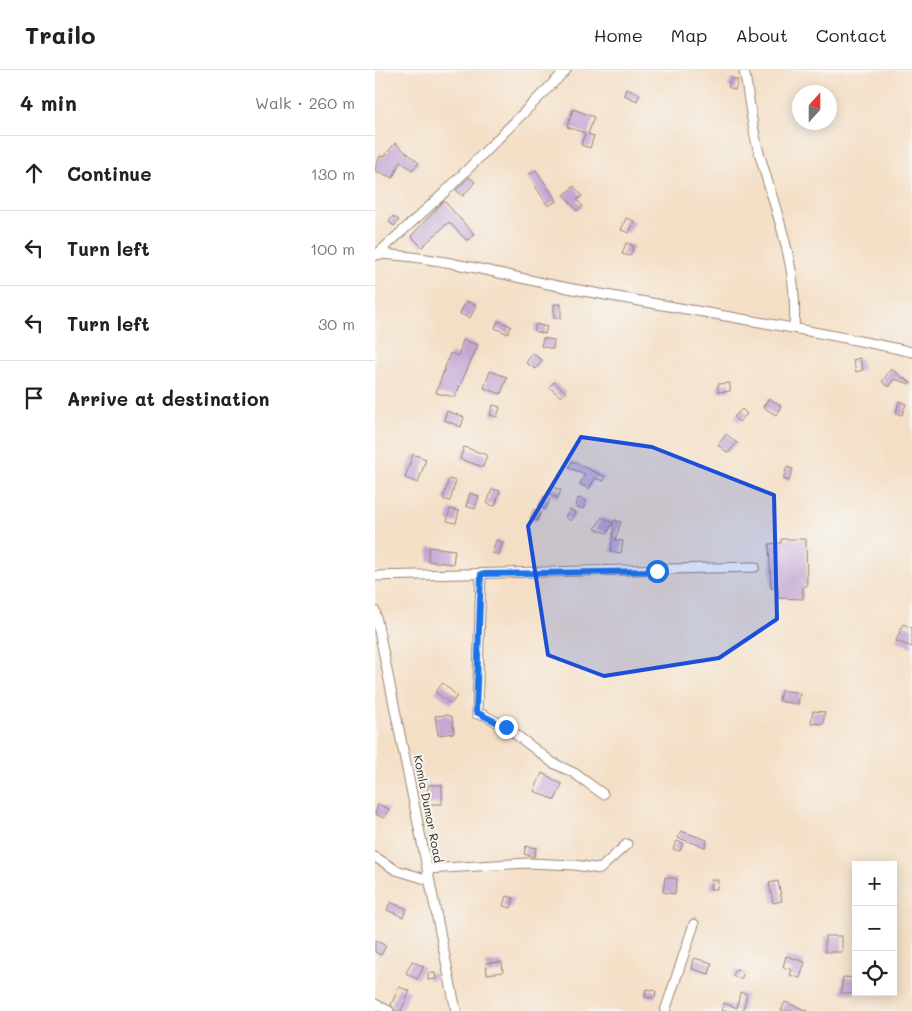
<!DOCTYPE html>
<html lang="en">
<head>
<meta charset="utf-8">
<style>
	body { margin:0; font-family:Mali,sans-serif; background:#f2f2f2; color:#202124 }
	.controls { position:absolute; right:15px; bottom:15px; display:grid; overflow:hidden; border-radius:0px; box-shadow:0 2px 12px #0003 }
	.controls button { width:45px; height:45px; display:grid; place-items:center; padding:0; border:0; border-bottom:1px solid #e0e0e0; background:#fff; color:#202124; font:25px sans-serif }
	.compass { position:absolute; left:417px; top:15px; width:45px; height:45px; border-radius:50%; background:#fff; box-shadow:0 2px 12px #0003; rotate:21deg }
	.stop { position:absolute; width:15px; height:15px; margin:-11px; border:4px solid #1a73e8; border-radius:50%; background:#fff }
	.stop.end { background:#1a73e8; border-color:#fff; box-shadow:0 1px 5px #0008 }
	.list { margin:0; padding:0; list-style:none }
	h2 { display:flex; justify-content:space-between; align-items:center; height:65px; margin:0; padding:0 20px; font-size:21px }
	h2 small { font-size:16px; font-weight:400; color:#757577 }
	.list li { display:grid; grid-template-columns:32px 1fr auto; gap:15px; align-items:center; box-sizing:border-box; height:75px; padding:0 20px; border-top:1px solid #e0e0e0 }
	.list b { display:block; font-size:19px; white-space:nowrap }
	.list em { font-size:16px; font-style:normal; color:#757577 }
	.icon { flex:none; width:28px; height:28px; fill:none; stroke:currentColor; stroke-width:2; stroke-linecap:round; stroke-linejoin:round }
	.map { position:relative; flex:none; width:537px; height:941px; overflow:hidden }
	header { display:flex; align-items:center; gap:30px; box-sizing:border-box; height:70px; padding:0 25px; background:#fff; border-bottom:1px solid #e0e0e0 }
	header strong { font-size:24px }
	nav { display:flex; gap:28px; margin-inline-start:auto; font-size:18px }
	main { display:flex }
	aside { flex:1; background:#fff }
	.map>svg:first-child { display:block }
</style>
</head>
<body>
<header>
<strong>Trailo</strong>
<nav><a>Home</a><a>Map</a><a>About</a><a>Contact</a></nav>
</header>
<main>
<aside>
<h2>4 min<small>Walk · 260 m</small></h2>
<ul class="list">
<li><svg class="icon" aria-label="ahead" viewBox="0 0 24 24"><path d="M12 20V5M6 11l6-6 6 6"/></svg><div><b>Continue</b></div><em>130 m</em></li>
<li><svg class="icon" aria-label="left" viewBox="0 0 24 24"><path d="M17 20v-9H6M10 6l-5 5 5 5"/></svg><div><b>Turn left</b></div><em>100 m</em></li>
<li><svg class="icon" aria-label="left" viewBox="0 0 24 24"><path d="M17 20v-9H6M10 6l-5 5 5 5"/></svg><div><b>Turn left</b></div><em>30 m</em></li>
<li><svg class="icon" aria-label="arrive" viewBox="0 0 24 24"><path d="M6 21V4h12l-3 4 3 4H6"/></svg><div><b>Arrive at destination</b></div></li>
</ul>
</aside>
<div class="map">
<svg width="537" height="941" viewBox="0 0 537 941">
	<rect width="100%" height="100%" fill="#f6f6f2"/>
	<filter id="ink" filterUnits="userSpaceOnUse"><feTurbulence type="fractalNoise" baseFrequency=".02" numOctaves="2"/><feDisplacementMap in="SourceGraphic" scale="10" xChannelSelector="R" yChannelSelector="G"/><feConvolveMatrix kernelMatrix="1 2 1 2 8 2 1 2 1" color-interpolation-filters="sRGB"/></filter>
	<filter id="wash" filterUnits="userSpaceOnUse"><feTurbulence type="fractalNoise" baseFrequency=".0096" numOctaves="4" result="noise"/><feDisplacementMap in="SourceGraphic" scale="20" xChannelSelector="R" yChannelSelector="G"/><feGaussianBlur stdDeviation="1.12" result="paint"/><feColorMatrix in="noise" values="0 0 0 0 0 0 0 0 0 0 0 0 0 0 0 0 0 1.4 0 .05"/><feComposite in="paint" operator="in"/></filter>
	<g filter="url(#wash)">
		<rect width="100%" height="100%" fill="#f4dfc6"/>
		<g id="blocks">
			<g fill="#c3a6d3">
				<path d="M356 8 363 10 360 20 353 17Z"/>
				<path d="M251 19 265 24 262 31 249 25Z"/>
				<path d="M198 39 219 47 213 64 219 66 215 78 206 75 210 63 192 57Z"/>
				<path d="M20 73 44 93 37 100 25 91 18 108 0 101V98L5 86 9 87Z"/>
				<path d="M161 100 182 131 173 136 153 105Z"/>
				<path d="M94 107 100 112 88 126 81 120Z"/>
				<path d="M199 116 207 126 202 130 208 136 202 141 189 125Z"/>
				<path d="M69 131 99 164 92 171 74 152 47 177 36 166Z"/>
				<path d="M18 146 24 150 19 156 14 152Z"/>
				<path d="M251 148 259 151 254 163 246 160Z"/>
				<path d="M251 173 259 176 255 186 247 184Z"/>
				<path d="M91 231 101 235 95 248 85 244Z"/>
				<rect x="179" y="234" width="7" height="14"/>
				<path d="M123 251 136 256 133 264 120 258Z"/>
				<path d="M161 254 172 257 170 264 159 261Z"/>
				<path d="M168 268 179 270 178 279 166 276Z"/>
				<path d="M88 270 103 275 80 327 61 323 75 283 83 286Z"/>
				<path d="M157 283 167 290 161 299 151 293Z"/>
				<path d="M485 288 488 300 481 302 478 290Z"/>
				<path d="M516 299 536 313 535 314 519 309 514 317 507 312Z"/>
				<path d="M115 301 132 307 126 324 109 318Z"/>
				<path d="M179 312 191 322 186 327 174 317Z"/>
				<path d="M355 313V321L343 322V314Z"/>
				<path d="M394 328 406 336 401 345 388 337Z"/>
				<path d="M524 331 531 334 527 345 521 343Z"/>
				<path d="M118 335 125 337 122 347 115 345Z"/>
				<path d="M367 339 372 344 364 352 359 347Z"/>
				<path d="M72 341 89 347 86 357 69 350Z"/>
				<path d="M351 364 362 373 353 383 343 375Z"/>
				<path d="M89 377 112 385 108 397 85 389Z"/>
				<path d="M38 384 51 389 43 413 30 408Z"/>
				<path d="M197 391 230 407 229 411 220 408 214 419 205 414 210 404 194 398Z"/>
				<path d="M412 397 418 399 414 411 408 409Z"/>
				<path d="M74 409 81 411 75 431 68 429Z"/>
				<path d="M177 417 186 420 183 428 174 424Z"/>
				<path d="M117 419 125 421 120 436 112 434Z"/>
				<path d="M95 423 104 426 100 439 91 436Z"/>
				<path d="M169 426 175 430 170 439 163 436Z"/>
				<path d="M203 428 211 430 208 439 201 437Z"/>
				<path d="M75 439 84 441 81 453 72 451Z"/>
				<path d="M159 439 166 442 162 451 155 448Z"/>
				<path d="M195 439 201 443 196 451 190 447Z"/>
				<path d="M227 447 238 453 232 463 220 459Z"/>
				<path d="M239 450 246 452 240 470 248 471 246 483 236 482Z"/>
				<path d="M406 469H431L432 516H428V529L403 528V518H396L394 474 406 473Z"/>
				<path d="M121 470 128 472 124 485 117 483Z"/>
				<path d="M54 477 80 480 78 494 53 491Z"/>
				<path d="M528 554 537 558V577L521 571Z"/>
				<path d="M68 613 82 626 76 634 60 622Z"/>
				<path d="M406 620 425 623 423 634 404 631Z"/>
				<path d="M438 641 450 642 448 654 436 653Z"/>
				<path d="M72 645 77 647 79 663 63 665 60 646Z"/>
				<path d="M167 703 187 714 180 730 159 721Z"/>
				<rect x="53" y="715" width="14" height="19"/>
				<path d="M3 734 14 739 9 748 0 744Z"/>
				<path d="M306 761 332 770 330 777 303 768Z"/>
				<path d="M302 771 308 773 305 781 298 779Z"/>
				<path d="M151 776 161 778 159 787 149 784Z"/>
				<path d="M290 807 302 809 300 824 288 822Z"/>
				<path d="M336 810H343L342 819H335Z"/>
				<path d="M403 811 407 831 398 833 394 813Z"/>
				<path d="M131 826 139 828 136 838 128 836Z"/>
				<path d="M15 832 32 839 28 847 12 840Z"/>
				<rect x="450" y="866" width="17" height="16"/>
				<path d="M0 870 11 876 6 885 0 882Z"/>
				<path d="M411 886 430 892 425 908 415 905 417 900 408 897Z"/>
				<path d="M319 888 337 893 334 904 317 899Z"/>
				<path d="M37 891 49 897 42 909 31 903Z"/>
				<path d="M127 892 128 902 112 904 111 893Z"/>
				<path d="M361 899 369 902 366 909 358 906Z"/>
				<path d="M53 903H60L61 909 53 910Z"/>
				<path d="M468 907 481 908V924L466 923Z"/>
				<path d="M24 917 35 921 26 941H20L16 935Z"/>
				<path d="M271 919 281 921 280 928 270 927Z"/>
				<path d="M365 922 372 924 368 941H346L349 933 362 938Z"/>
				<path d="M410 932 433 941H406Z"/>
			</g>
		</g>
	</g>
	<g filter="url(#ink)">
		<use href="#blocks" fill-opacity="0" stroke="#988472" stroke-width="1"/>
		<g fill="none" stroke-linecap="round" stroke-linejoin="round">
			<defs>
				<g id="minor">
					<path d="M369 0C374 25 376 51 382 75 398 135 424 194 419 257"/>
					<path d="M0 184C66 186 133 207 198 219 311 240 425 257 537 282"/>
					<path d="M0 186 69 123 191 0"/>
					<path d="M106 504 102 644 109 645 131 657 178 693 199 703 228 724"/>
					<path d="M0 506 380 497"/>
					<path d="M0 541 81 941"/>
					<path d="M0 787 21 800 54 810"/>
					<path d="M52 799 153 793 200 795 225 799 252 774"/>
					<path d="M0 934 14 941"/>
					<path d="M290 941 319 854"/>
				</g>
			</defs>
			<use href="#minor" stroke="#988472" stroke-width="11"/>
			<use href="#minor" stroke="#fff" stroke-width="9"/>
		</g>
	</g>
	<g fill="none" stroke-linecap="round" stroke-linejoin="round" filter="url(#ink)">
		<path stroke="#1a73e8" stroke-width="6" d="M131 657 101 642 106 504 282 501"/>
	</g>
	<path fill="#1d4ed8" fill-opacity="0.2" stroke="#1d4ed8" stroke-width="4" stroke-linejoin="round" d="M206 367 277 377 399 425 402 549 344 588 229 606 173 585 153 456Z"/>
	<g text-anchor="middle" stroke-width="4" stroke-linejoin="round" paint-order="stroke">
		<g font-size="12" fill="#3b2a1e" stroke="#f6f6f2">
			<text transform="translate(53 739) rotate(79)" y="4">Komla Dumor Road</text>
		</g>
	</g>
</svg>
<div class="controls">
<button>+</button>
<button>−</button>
<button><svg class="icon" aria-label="locate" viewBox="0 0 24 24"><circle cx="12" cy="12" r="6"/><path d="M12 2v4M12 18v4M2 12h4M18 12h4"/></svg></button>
</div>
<svg class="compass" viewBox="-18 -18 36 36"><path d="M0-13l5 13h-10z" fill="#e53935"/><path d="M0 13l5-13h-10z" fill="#757577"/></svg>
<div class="stop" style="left:282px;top:501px"></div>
<div class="stop end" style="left:131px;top:657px"></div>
</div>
</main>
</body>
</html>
